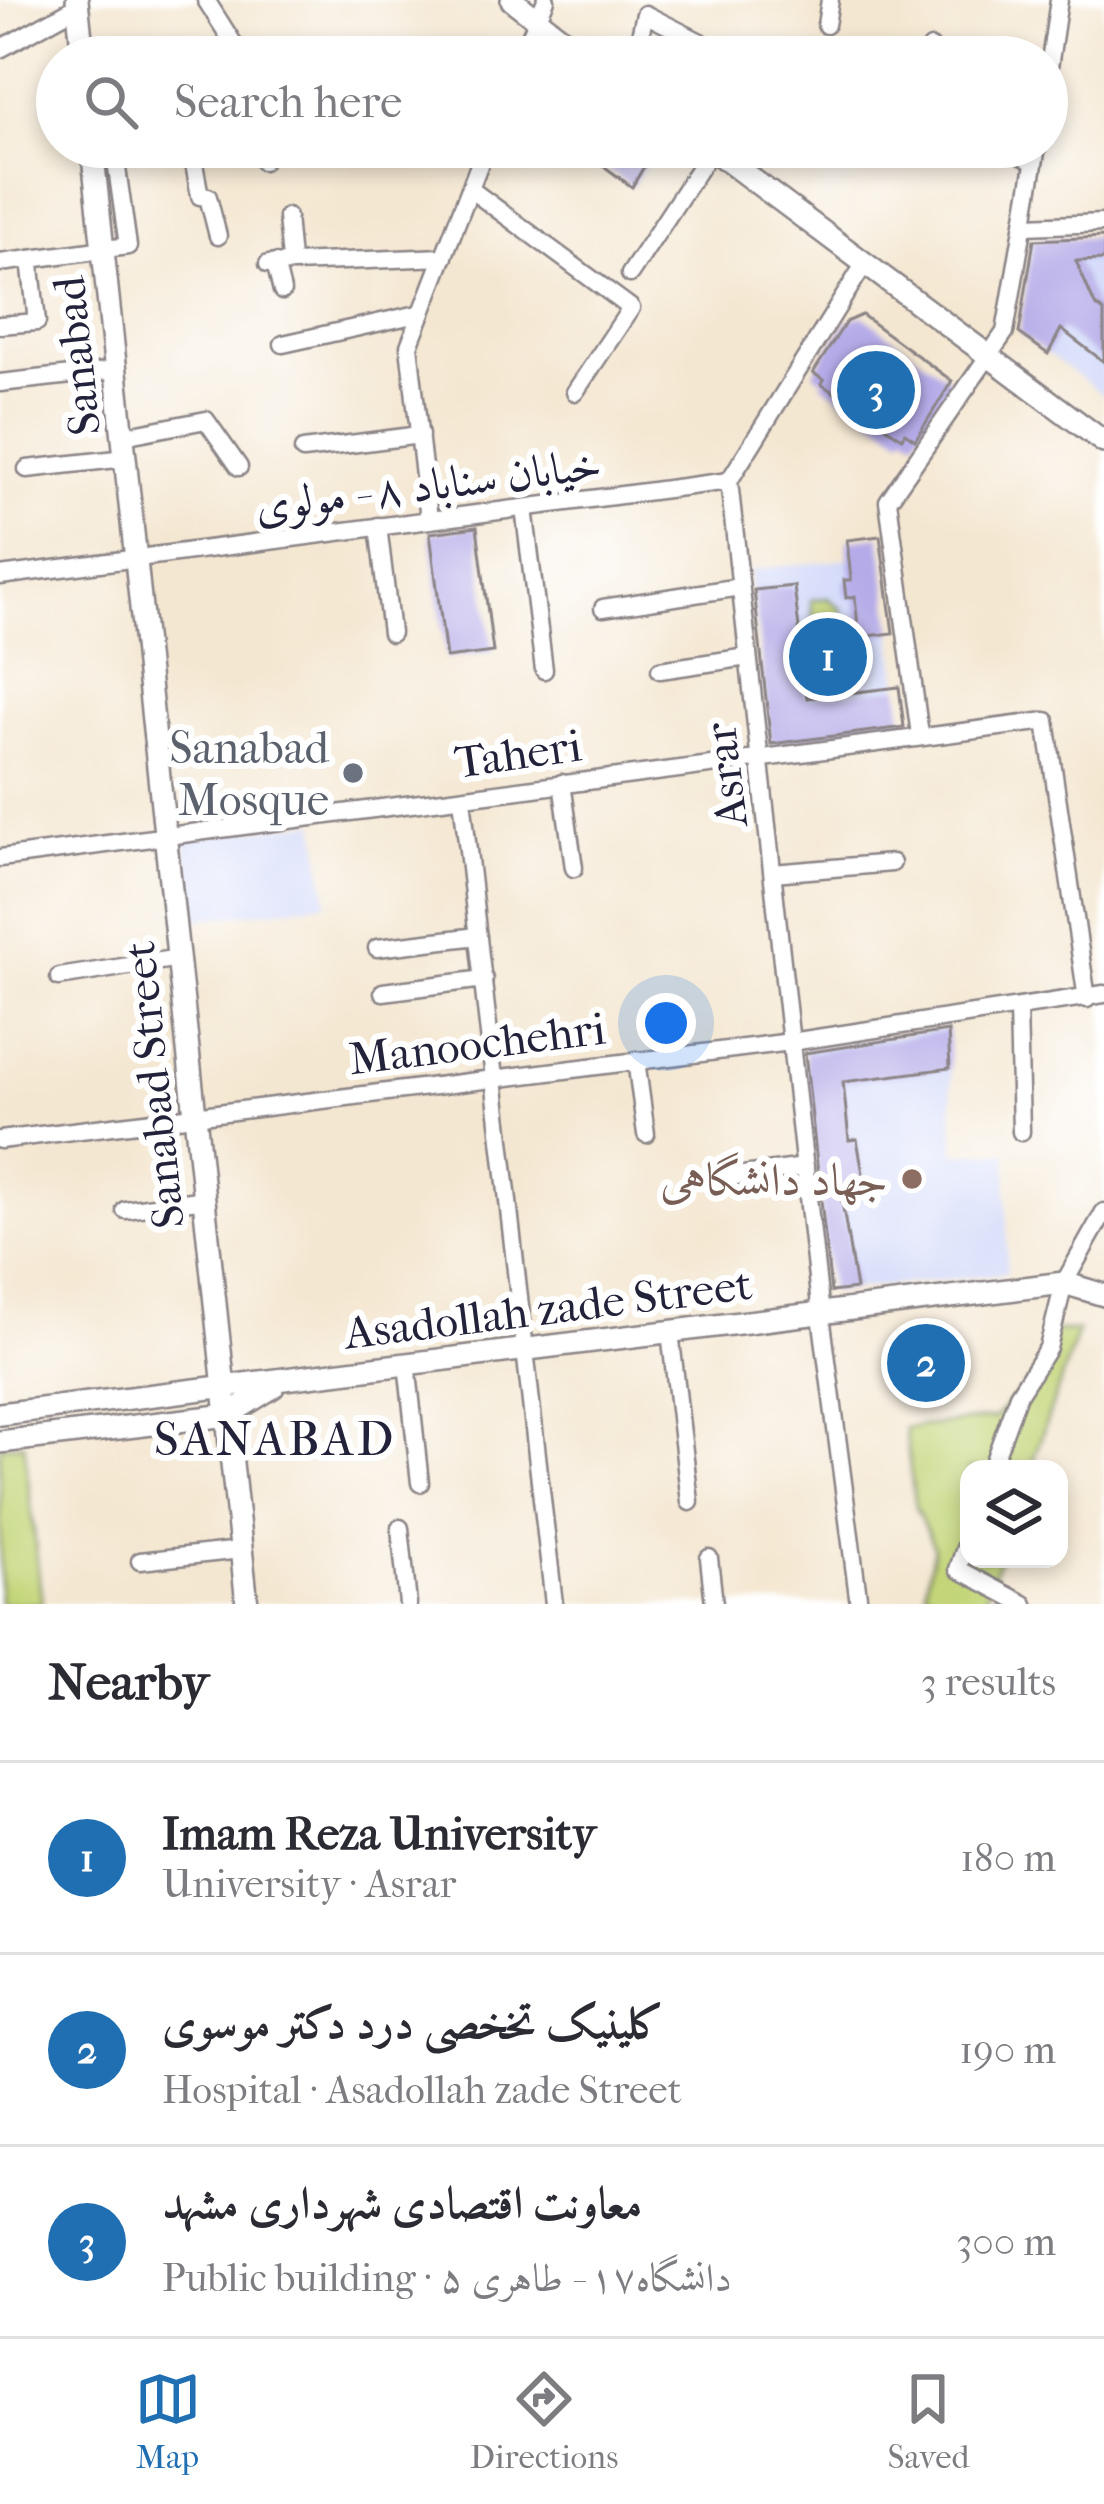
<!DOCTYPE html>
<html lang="en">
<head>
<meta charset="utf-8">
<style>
	body { margin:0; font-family:"IM FELL French Canon",Amiri,serif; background:#f7f7f7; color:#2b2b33 }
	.controls { position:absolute; right:36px; bottom:36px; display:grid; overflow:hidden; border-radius:24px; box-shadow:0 6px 18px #0003 }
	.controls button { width:108px; height:108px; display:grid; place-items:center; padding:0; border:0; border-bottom:3px solid #e1e1e2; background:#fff; color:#2b2b33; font:60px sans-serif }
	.you { position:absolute; left:666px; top:1023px; width:42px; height:42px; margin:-30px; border:9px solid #fff; border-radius:50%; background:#1a73e8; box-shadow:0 0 0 18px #1a73e833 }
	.badge { display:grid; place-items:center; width:78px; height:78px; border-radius:50%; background:#1f6fb2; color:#fff; font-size:39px; font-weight:700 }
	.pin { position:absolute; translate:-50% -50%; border:6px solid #fff; box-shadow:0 3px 12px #0006 }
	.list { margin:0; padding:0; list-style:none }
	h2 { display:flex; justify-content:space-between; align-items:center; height:156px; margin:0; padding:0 48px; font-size:51px }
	h2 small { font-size:39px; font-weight:400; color:#7c7c81 }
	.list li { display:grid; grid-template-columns:78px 1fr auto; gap:36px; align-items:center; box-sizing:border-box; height:192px; padding:0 48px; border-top:3px solid #e1e1e2 }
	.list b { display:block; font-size:45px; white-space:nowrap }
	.list p { margin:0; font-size:39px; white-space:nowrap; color:#7c7c81 }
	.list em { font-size:39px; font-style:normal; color:#7c7c81 }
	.icon { flex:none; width:66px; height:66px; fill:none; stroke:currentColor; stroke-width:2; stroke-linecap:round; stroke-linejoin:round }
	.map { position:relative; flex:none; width:1104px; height:1604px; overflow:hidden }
	.search { position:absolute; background:#fff; box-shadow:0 6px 18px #0003; left:36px; right:36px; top:36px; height:132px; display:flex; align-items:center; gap:30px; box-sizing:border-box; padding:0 42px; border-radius:66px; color:#7c7c81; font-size:45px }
	.sheet { height:732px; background:#fff }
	nav { display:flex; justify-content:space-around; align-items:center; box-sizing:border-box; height:168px; border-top:3px solid #e1e1e2; background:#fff; font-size:33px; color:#7c7c81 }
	nav a { display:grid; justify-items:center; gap:6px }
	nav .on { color:#1f6fb2 }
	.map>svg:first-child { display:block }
</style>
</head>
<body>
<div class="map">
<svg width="1104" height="1604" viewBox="0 0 1104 1604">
	<rect width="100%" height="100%" fill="#fff"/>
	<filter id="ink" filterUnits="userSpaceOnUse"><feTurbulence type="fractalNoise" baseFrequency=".00833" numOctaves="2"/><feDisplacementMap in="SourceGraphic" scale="24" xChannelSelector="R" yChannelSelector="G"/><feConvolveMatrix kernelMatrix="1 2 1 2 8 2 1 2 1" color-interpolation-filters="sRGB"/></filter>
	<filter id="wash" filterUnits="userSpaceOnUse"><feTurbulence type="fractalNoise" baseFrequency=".004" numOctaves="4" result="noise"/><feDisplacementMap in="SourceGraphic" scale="48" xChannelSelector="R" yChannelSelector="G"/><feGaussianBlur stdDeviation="2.7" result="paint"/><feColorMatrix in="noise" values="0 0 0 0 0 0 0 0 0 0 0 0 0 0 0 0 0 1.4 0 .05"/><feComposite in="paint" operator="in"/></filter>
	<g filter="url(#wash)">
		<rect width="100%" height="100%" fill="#f4e7d1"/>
		<g fill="#d2d9f9">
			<path d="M1104 237V396L1048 354 1025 298 1031 240Z"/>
			<path d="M881 536 904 729 771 744 750 570 848 559 847 540Z"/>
			<path d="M316 822 327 903 195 920 185 839Z"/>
			<path d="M948 1028 955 1153 1007 1152V1273L829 1292 804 1049Z"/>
		</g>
		<g fill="#c3d578" stroke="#727c5a" stroke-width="3">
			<path d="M828 598 841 608 846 629 815 631 811 600Z"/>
			<path d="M1046 1331H1078L1030 1469H969V1559H999L983 1604H960L925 1591 934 1547 915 1507 905 1428 994 1418 1045 1365Z"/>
			<path d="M24 1443 42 1604H0V1446Z"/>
		</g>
		<g id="blocks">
			<g fill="#b5abe8">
				<path d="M578 147H645L652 153 632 187Z"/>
				<path d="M1104 237V260L1076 261 1095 305 1104 312V362L1061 329 1048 354 1019 333 1034 240Z"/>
				<path d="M862 315 952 381 915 440 905 433 902 438 821 384 824 380 813 373 846 322Z"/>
				<path d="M477 527 493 652 446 658 430 533Z"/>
				<path d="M880 536 893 633 859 637 855 596 846 598 844 580H851L847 540Z"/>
				<path d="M794 586 807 698 899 687 904 727 771 744 754 590Z"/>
				<path d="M948 1031 950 1068 843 1082 849 1140 857 1139 864 1180 861 1200 842 1201 856 1289 831 1292 805 1053Z"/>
				<path d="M939 1338 943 1384 914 1387 909 1343Z"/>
			</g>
		</g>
	</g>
	<g filter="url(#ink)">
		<use href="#blocks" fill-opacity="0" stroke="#8b8486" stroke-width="3"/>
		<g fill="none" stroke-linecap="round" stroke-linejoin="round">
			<defs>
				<g id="minor">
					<path d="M206 0 242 57"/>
					<path d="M826 25 830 0"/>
					<path d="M0 49 78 6"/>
					<path d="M521 57 546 0"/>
					<path d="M635 57 645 14 730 57"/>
					<path d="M929 57 931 48"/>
					<path d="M1047 81 1059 0"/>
					<path d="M182 147 192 153 200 196 208 197 218 236"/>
					<path d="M261 147 263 161"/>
					<path d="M1005 147 1034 162"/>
					<path d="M470 189 631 308 575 392"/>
					<path d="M287 217 291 260"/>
					<path d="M1025 226 1104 223"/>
					<path d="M0 263 128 246 114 147"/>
					<path d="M275 263 282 291"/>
					<path d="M268 264 444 257"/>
					<path d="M630 274 712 149"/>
					<path d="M0 325 37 322 30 259"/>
					<path d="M283 344 422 313"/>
					<path d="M0 383 116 370"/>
					<path d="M123 436 206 420 239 467"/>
					<path d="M303 450 420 435"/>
					<path d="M27 469 126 458"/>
					<path d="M524 508 544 670"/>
					<path d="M429 519 409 346 486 147"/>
					<path d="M378 526 391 633"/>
					<path d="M0 576 729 481"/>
					<path d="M603 608 740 587"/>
					<path d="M660 670 748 657"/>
					<path d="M920 735 888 501 1005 332 1037 147"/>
					<path d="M562 783 574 868"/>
					<path d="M462 798 554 1604"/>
					<path d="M0 858 1046 721 1087 999"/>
					<path d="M773 873 892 863"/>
					<path d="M377 948 478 936"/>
					<path d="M59 977 179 958"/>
					<path d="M383 992 484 979"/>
					<path d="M1018 1009 1021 1132"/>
					<path d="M636 1060 646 1134"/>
					<path d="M0 1140 791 1042 1104 994"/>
					<path d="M728 1177 805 1167"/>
					<path d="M125 1210 205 1199"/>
					<path d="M670 1332 690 1502"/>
					<path d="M407 1363 420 1483"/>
					<path d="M991 1469 1018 1395 1048 1348 1064 1283 1104 1212"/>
					<path d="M400 1528 408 1604"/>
					<path d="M969 1536 958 1569 1024 1604"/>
					<path d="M709 1558 714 1604"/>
					<path d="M140 1561 241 1550"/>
					<path d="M859 1604 821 1315 729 481 865 263"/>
				</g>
				<g id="major">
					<path d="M77 0 83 57"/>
					<path d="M512 0 586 57"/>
					<path d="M92 147 247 1604"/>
					<path d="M709 147 1104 442"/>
					<path d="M0 1414 1064 1283 1104 1295"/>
					<path d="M0 1442 228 1415 273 1387"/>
				</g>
			</defs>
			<use href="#minor" stroke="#8b8486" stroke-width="21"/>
			<use href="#major" stroke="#8b8486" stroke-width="26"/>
			<use href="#minor" stroke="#fff" stroke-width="16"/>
			<use href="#major" stroke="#fff" stroke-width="21"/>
		</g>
	</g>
	<circle fill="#6b7280" stroke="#fff" stroke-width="4.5" cx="353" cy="773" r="12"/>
	<circle fill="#8d6e63" stroke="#fff" stroke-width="4.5" cx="912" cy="1179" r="12"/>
	<g text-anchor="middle" stroke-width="12" stroke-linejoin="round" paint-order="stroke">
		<g font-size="45" fill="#22223b" stroke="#fff">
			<text transform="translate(76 356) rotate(-96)" y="16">Sanabad</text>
			<text transform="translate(428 484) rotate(-7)" y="16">خیابان سناباد ۸ - مولوی</text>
			<text transform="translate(518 753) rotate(-8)" y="16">Taheri</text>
			<text transform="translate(725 775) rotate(-97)" y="16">Asrar</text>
			<text transform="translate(477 1043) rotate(-7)" y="16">Manoochehri</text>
			<text transform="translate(153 1085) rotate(-96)" y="16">Sanabad Street</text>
			<text transform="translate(548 1308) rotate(-7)" y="16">Asadollah zade Street</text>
		</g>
		<g font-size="45" fill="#5b616d" stroke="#fff" text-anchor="end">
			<text x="329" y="763">Sanabad<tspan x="329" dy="52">Mosque</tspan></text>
		</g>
		<g font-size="45" fill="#785e54" stroke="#fff" text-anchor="end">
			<text x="888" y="1195">جهاد دانشگاهی</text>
		</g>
		<g font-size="48" letter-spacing="3" fill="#22223b" stroke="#fff">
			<text x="275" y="1455">SANABAD</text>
		</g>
	</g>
</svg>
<div class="controls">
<button><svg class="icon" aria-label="layers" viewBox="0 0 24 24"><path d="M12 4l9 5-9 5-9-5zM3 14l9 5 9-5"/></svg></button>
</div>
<div class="you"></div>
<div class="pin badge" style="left:828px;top:657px">1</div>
<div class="pin badge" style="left:926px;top:1363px">2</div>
<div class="pin badge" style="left:876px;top:390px">3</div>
<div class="search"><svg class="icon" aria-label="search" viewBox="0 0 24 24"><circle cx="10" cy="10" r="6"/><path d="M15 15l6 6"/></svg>Search here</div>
</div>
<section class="sheet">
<h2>Nearby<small>3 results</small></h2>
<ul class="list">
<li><span class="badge">1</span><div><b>Imam Reza University</b><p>University · Asrar</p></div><em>180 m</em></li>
<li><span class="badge">2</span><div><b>کلینیک تخخصی درد دکتر موسوی</b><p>Hospital · Asadollah zade Street</p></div><em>190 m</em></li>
<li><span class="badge">3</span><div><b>معاونت اقتصادی شهرداری مشهد</b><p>Public building · دانشگاه۱۷ - طاهری ۵</p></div><em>300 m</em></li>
</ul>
</section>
<nav>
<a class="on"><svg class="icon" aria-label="map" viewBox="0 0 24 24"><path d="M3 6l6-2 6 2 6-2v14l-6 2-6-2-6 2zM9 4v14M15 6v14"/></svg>Map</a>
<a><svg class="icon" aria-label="directions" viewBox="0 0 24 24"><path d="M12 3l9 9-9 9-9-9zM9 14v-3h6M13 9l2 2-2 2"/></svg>Directions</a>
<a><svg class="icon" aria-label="saved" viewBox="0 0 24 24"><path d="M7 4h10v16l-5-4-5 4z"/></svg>Saved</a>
</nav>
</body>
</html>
